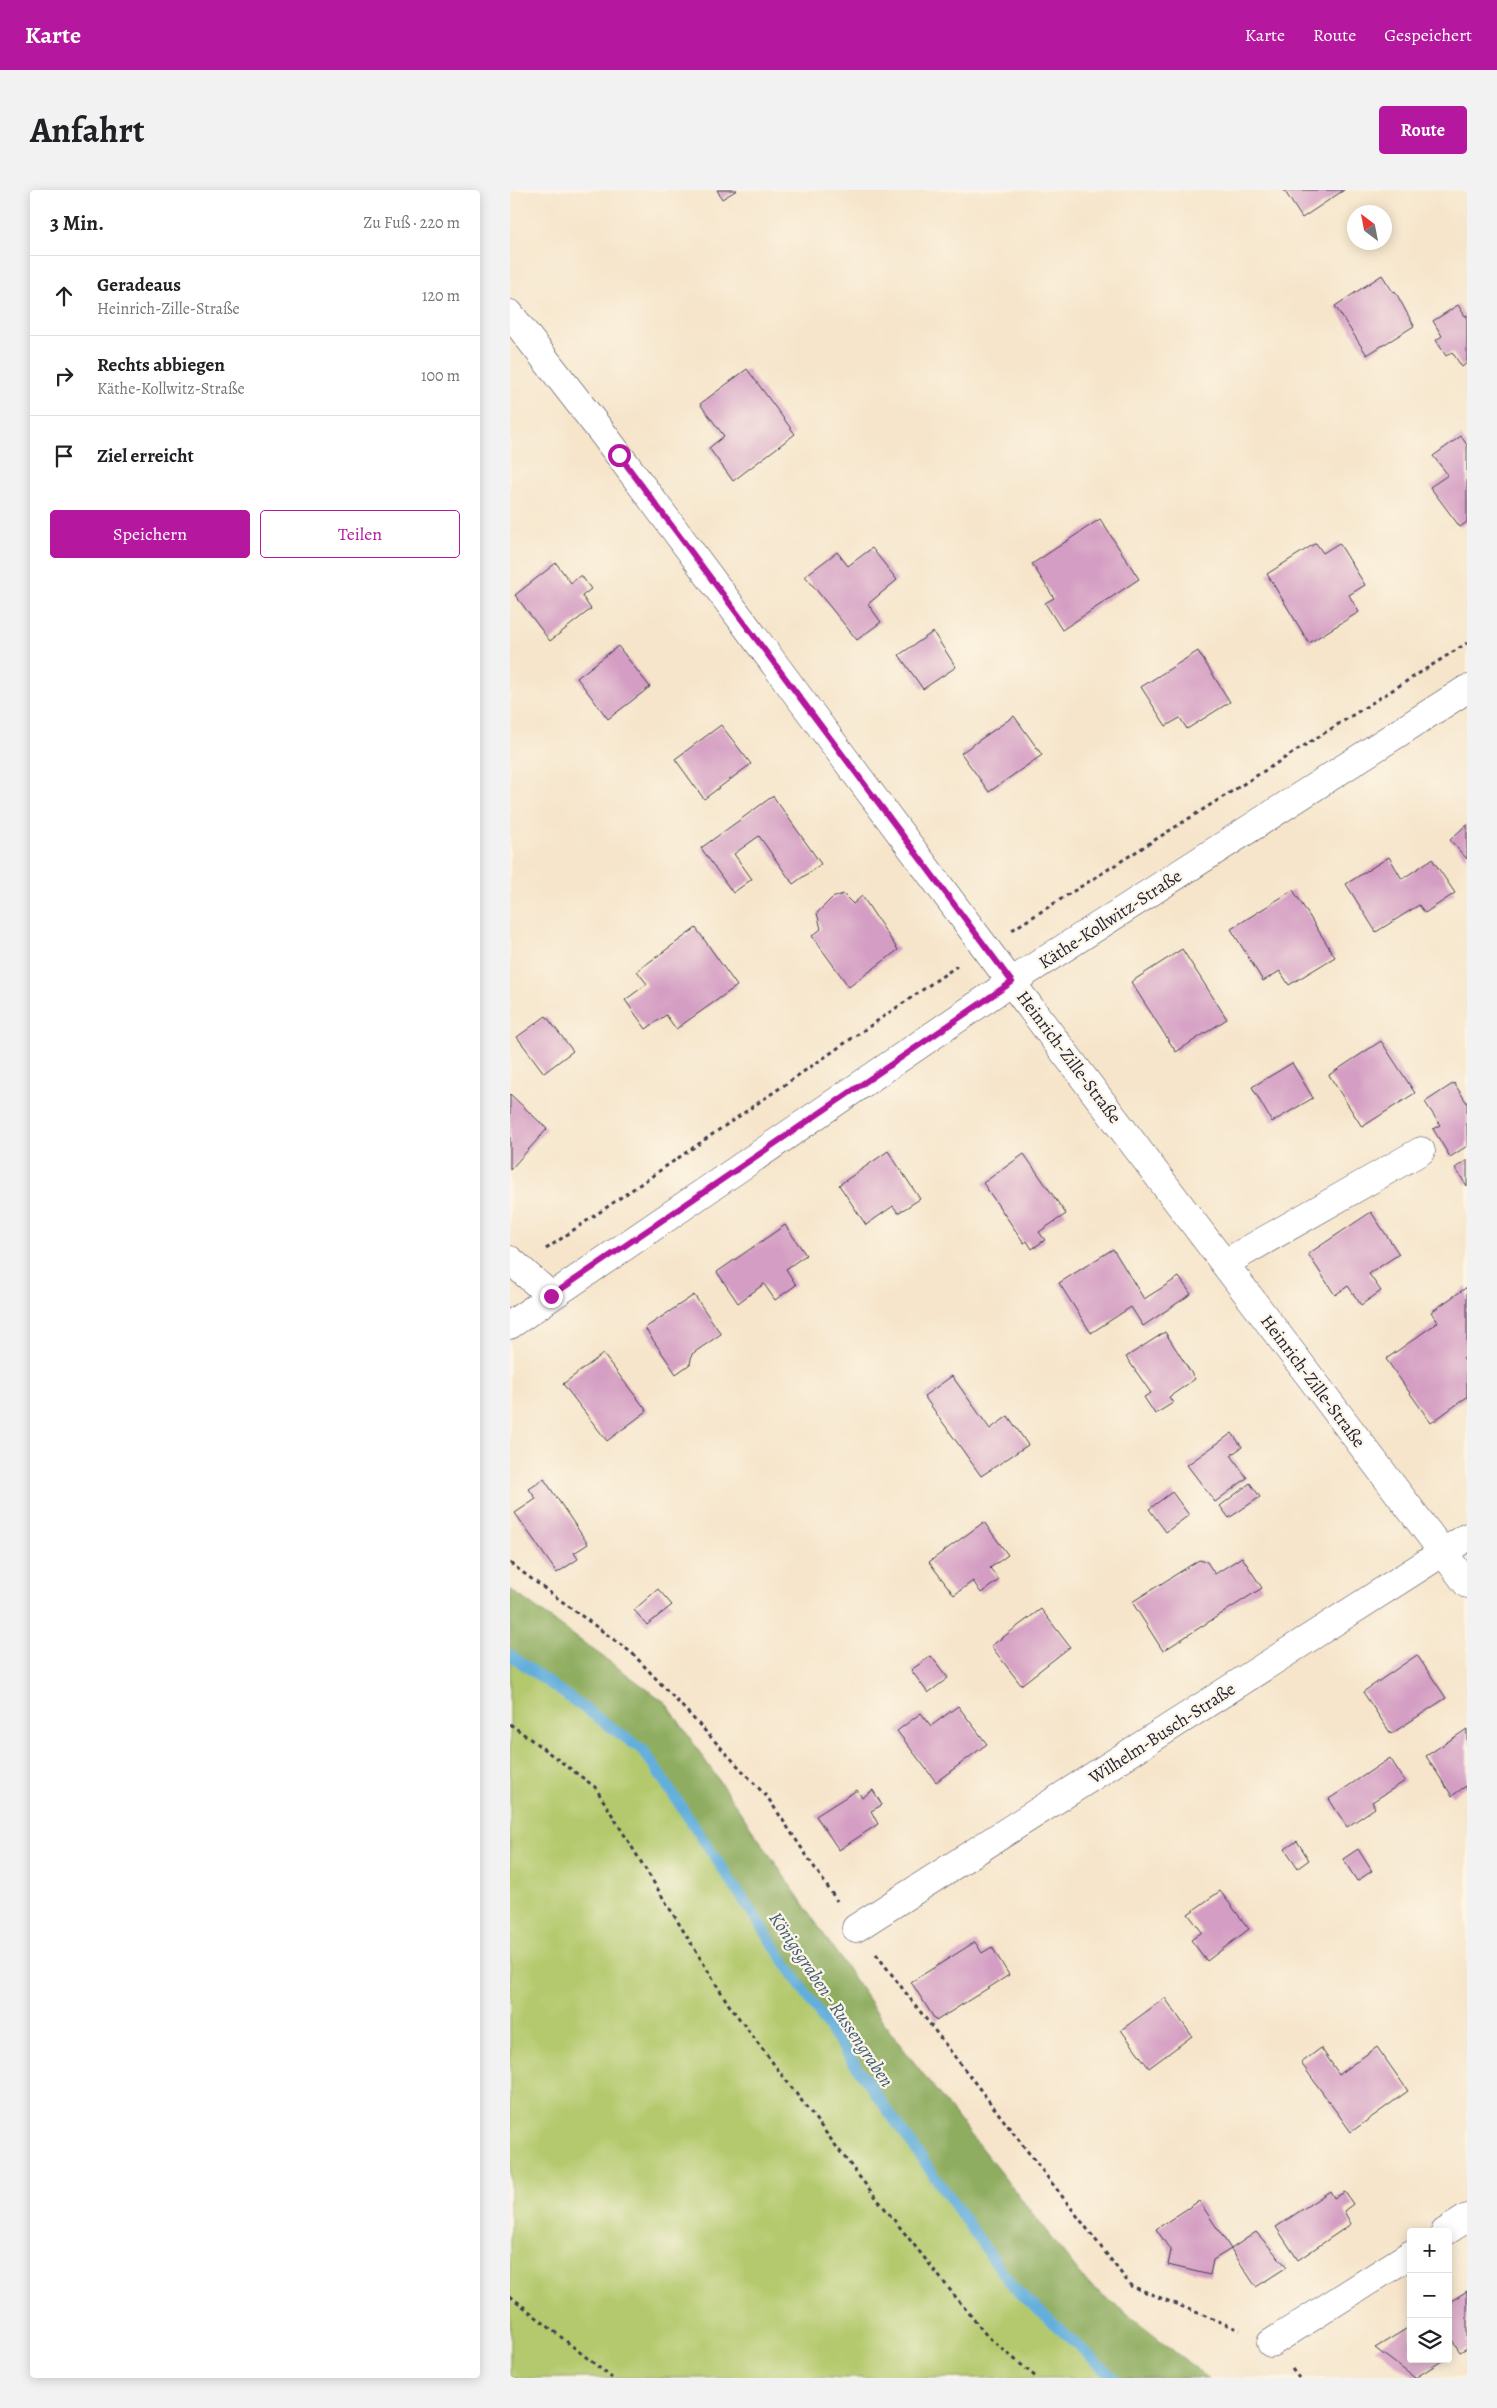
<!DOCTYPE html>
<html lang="de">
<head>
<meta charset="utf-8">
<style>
	body { margin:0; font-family:Alegreya,serif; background:#f2f2f2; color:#202124 }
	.controls { position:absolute; right:15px; bottom:15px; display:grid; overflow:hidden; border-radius:5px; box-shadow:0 2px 12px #0003 }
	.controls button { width:45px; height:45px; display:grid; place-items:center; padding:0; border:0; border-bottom:1px solid #e0e0e0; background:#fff; color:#202124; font:25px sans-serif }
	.compass { position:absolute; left:837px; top:15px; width:45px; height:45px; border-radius:50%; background:#fff; box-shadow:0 2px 12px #0003; rotate:328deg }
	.stop { position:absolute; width:15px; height:15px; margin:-11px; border:4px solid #b5179e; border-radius:50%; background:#fff }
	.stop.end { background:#b5179e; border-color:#fff; box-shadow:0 1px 5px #0008 }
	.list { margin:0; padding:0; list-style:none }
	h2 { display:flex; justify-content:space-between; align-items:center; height:65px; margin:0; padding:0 20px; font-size:21px }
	h2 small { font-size:16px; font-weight:400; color:#757577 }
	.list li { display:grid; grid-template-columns:32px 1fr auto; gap:15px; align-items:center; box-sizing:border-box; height:80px; padding:0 20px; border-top:1px solid #e0e0e0 }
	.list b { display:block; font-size:19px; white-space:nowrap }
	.list p { margin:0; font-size:16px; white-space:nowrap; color:#757577 }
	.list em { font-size:16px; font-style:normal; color:#757577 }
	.actions { display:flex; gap:10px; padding:15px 20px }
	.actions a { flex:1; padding:11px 0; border:1px solid #b5179e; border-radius:5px; text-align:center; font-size:18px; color:#b5179e }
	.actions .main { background:#b5179e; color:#fff }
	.icon { flex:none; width:28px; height:28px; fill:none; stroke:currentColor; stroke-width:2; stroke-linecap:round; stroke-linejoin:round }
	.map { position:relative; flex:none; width:957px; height:2188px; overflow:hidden; border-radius:5px }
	header { display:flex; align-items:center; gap:30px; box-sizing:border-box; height:70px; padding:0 25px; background:#b5179e; color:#fff }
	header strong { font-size:24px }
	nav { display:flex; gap:28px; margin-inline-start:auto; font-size:18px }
	.intro { display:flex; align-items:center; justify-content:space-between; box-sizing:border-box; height:120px; padding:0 30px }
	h1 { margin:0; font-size:35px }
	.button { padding:12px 22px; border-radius:5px; background:#b5179e; color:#fff; font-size:18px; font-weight:700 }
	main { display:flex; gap:30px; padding:0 30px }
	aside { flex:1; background:#fff; border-radius:5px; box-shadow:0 2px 12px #0003 }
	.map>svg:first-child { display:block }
</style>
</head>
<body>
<header>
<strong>Karte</strong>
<nav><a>Karte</a><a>Route</a><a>Gespeichert</a></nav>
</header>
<div class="intro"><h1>Anfahrt</h1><a class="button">Route</a></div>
<main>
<aside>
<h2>3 Min.<small>Zu Fuß · 220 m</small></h2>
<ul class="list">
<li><svg class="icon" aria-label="ahead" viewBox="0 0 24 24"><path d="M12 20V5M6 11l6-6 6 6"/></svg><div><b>Geradeaus</b><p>Heinrich-Zille-Straße</p></div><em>120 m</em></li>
<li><svg class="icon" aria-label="right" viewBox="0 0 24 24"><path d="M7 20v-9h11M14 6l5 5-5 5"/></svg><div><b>Rechts abbiegen</b><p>Käthe-Kollwitz-Straße</p></div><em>100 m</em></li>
<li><svg class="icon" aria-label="arrive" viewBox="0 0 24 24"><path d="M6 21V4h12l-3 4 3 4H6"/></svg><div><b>Ziel erreicht</b></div></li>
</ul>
<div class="actions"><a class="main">Speichern</a><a>Teilen</a></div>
</aside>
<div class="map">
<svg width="957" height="2188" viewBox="0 0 957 2188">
	<rect width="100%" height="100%" fill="#fcf5e5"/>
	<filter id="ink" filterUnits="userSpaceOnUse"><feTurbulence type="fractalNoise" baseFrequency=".02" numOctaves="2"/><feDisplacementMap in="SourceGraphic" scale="10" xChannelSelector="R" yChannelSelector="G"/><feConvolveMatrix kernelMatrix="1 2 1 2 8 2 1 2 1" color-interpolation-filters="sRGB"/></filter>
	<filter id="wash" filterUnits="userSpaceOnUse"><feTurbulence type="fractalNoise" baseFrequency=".0096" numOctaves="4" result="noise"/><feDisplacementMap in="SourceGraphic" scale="20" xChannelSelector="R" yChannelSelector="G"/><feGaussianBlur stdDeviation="1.12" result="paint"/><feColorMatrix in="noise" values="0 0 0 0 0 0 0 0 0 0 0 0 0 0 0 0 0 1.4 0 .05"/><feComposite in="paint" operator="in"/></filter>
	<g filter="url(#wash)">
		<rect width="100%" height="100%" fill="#f6e5cb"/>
		<path fill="#b4c96d" stroke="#6b7654" d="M0 1465 134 1561 503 2097 604 2188H0Z"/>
		<path fill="#8fad60" stroke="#58684e" d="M0 1399 156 1513 381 1843 576 2092 698 2188H604L503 2097 312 1828 134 1561 0 1465Z"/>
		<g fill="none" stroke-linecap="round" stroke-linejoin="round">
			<path stroke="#64afdc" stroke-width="11" d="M0 1465 134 1561 312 1828 503 2097 604 2188"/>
		</g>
		<g id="blocks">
			<g fill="#d49dc3">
				<path d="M207 0H227L212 9Z"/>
				<path d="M774 0H834L792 28Z"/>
				<path d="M872 85 883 102 885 101 904 136 857 165 825 116Z"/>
				<path d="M948 115 955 126 957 125V173L952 177 942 162 936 166 926 150 932 146 923 131Z"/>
				<path d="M237 179 285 244 223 291 199 258 214 246 190 214Z"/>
				<path d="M951 246 957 255V332L950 337 920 297 938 285 923 266Z"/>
				<path d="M590 329 629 389 552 440 535 413 544 408 522 374Z"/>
				<path d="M806 353 813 363 829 353 855 395 839 405 849 422 799 453 757 384Z"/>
				<path d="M362 358 387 390 358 414 371 432 347 450 295 386 327 362 338 376Z"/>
				<path d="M46 373 61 393 71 385 81 399 72 406 81 419 40 451 5 405Z"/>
				<path d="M423 442 446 477 413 499 389 465Z"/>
				<path d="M108 456 140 497 98 529 67 488Z"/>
				<path d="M688 461 720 512 677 539 670 528 656 536 631 497Z"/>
				<path d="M504 526 532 565 479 602 451 563Z"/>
				<path d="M211 535 241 574 194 609 165 569Z"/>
				<path d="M263 606 311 674 283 694 249 646 224 664 242 689 223 703 191 658Z"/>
				<path d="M957 634V669L940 650Z"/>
				<path d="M879 667 892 689 922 669 945 703 915 723 909 715 866 742 836 694Z"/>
				<path d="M783 700 825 767 779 795 770 781 753 791 721 739Z"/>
				<path d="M333 704 343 714 352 706 388 760 339 797 302 746 311 739 307 723 322 708Z"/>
				<path d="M186 738 227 796 166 839 156 825 136 839 115 810 137 794 127 781Z"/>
				<path d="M672 759 717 829 666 862 621 792Z"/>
				<path d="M36 826 63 861 34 883 7 847Z"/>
				<path d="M871 851 905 903 852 937 819 885Z"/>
				<path d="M782 873 803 908 762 932 742 897Z"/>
				<path d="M944 893 957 913V956L940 967 923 939 930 935 915 912Z"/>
				<path d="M0 904 37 939 0 980Z"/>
				<path d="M378 961 410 1009 388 1023 383 1016 356 1035 329 995Z"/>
				<path d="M514 964 556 1024 529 1042 535 1050 522 1059 517 1051 514 1053 473 993Z"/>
				<path d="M957 970V996L945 978Z"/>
				<path d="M861 1022 889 1064 859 1084 871 1101 851 1115 838 1096 825 1105 798 1064Z"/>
				<path d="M275 1035 296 1065 276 1079 286 1095 265 1110 254 1094 228 1113 207 1082Z"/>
				<path d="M603 1059 634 1109 669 1087 681 1104 633 1136 621 1117 581 1143 549 1093Z"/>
				<path d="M957 1097V1165L953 1168 957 1174V1207L921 1233 876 1169 928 1132 921 1122Z"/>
				<path d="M184 1105 211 1144 182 1164 180 1174 166 1184 135 1138Z"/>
				<path d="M655 1142 685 1189 659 1207 663 1213 645 1224 634 1207 641 1203 616 1167Z"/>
				<path d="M93 1164 137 1221 97 1251 53 1194Z"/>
				<path d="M442 1186 480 1239 498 1226 518 1255 471 1286 414 1206Z"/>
				<path d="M722 1243 732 1257 721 1265 737 1288 705 1312 677 1275Z"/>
				<path d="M34 1289 78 1354 64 1363 68 1369 47 1383 5 1323 26 1309 19 1299Z"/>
				<path d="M740 1293 750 1307 719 1328 710 1316Z"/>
				<path d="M662 1302 679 1325 656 1342 639 1319Z"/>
				<path d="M474 1332 498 1365 480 1378 489 1390 471 1403 463 1391 444 1405 419 1372Z"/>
				<path d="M732 1367 752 1398 653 1461 622 1412 689 1370 697 1372 705 1384Z"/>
				<path d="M148 1399 162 1415 137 1435 124 1420Z"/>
				<path d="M531 1419 560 1457 511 1495 481 1456Z"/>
				<path d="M907 1465 936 1508 881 1544 853 1502Z"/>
				<path d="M421 1466 438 1488 418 1503 401 1480Z"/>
				<path d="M448 1516 477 1554 426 1592 387 1541 411 1523 421 1536Z"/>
				<path d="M957 1539V1599L956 1596 942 1606 916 1566Z"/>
				<path d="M880 1568 895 1591 862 1612 865 1618 837 1637 819 1609Z"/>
				<path d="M347 1600 352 1608 363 1600 372 1615 361 1621 368 1634 329 1660 306 1626Z"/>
				<path d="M787 1651 799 1670 788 1678 775 1659Z"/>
				<path d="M848 1659 862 1681 847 1691 833 1669Z"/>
				<path d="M710 1701 739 1739 697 1771 681 1750 692 1742 678 1724Z"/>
				<path d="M465 1752 472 1763 482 1757 499 1785 426 1831 401 1792Z"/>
				<path d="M655 1808 682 1846 639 1878 611 1840Z"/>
				<path d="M867 1857 898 1901 841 1942 791 1873 811 1858 829 1884Z"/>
				<path d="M820 2001 824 2008 835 2002 843 2014 834 2021 841 2034 788 2070 766 2037Z"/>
				<path d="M689 2011 721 2059 703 2070 700 2085 658 2075 661 2061 646 2039Z"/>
				<path d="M746 2042 777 2077 746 2097 721 2059Z"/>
				<path d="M957 2101V2158L950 2162 938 2144V2113Z"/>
				<path d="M901 2136V2169H935L905 2188 865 2158Z"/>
			</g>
		</g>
	</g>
	<g filter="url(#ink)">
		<use href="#blocks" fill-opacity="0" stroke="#423f51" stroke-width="1"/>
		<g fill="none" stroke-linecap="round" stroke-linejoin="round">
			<defs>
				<g id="minor">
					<path d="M0 124 94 245 501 792 957 1394"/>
					<path d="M0 1070 41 1106"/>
					<path d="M715 1073 911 961"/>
					<path d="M0 1135 501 792 957 499"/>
					<path d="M346 1738 957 1347"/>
					<path d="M935 2042 957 2028"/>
					<path d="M761 2153 901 2064"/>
				</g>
			</defs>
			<use href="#minor" stroke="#423f51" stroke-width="29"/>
			<g stroke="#423f51" stroke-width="3" stroke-dasharray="4 4" stroke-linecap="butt">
				<path d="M502 740 957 453"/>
				<path d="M36 1059 447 776"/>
				<path d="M0 1373 122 1463 258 1608 327 1711"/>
				<path d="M0 1534 85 1597 219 1815 348 1985 477 2146 527 2188"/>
				<path d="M366 1764 621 2096 730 2140"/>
				<path d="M0 2106 102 2188"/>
				<path d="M782 2179 789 2188"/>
			</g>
			<use href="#minor" stroke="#fff" stroke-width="28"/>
		</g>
	</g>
	<g fill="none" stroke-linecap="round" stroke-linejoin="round" filter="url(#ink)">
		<path stroke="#b5179e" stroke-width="6" d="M41 1106 502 792 109 265"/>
	</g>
	<g text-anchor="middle" stroke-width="4.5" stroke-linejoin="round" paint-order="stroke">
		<g font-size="18" fill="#22223b" stroke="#fcf5e5">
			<text transform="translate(600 729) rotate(-33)" y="6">Käthe-Kollwitz-Straße</text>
			<text transform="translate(559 867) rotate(53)" y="6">Heinrich-Zille-Straße</text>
			<text transform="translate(803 1191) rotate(53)" y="6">Heinrich-Zille-Straße</text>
			<text transform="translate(652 1543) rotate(-33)" y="6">Wilhelm-Busch-Straße</text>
		</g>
		<g font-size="19" font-style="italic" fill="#3c5a7b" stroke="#fcf5e5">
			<text transform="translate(322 1809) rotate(56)" y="7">Königsgraben - Russengraben</text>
		</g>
	</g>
</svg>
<div class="controls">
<button>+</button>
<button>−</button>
<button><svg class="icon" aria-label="layers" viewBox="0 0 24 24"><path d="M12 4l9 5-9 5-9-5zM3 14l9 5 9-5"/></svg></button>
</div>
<svg class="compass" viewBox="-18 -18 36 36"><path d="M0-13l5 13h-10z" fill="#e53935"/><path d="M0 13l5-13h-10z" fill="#757577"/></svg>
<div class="stop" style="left:109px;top:265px"></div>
<div class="stop end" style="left:41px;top:1106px"></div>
</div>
</main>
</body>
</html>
